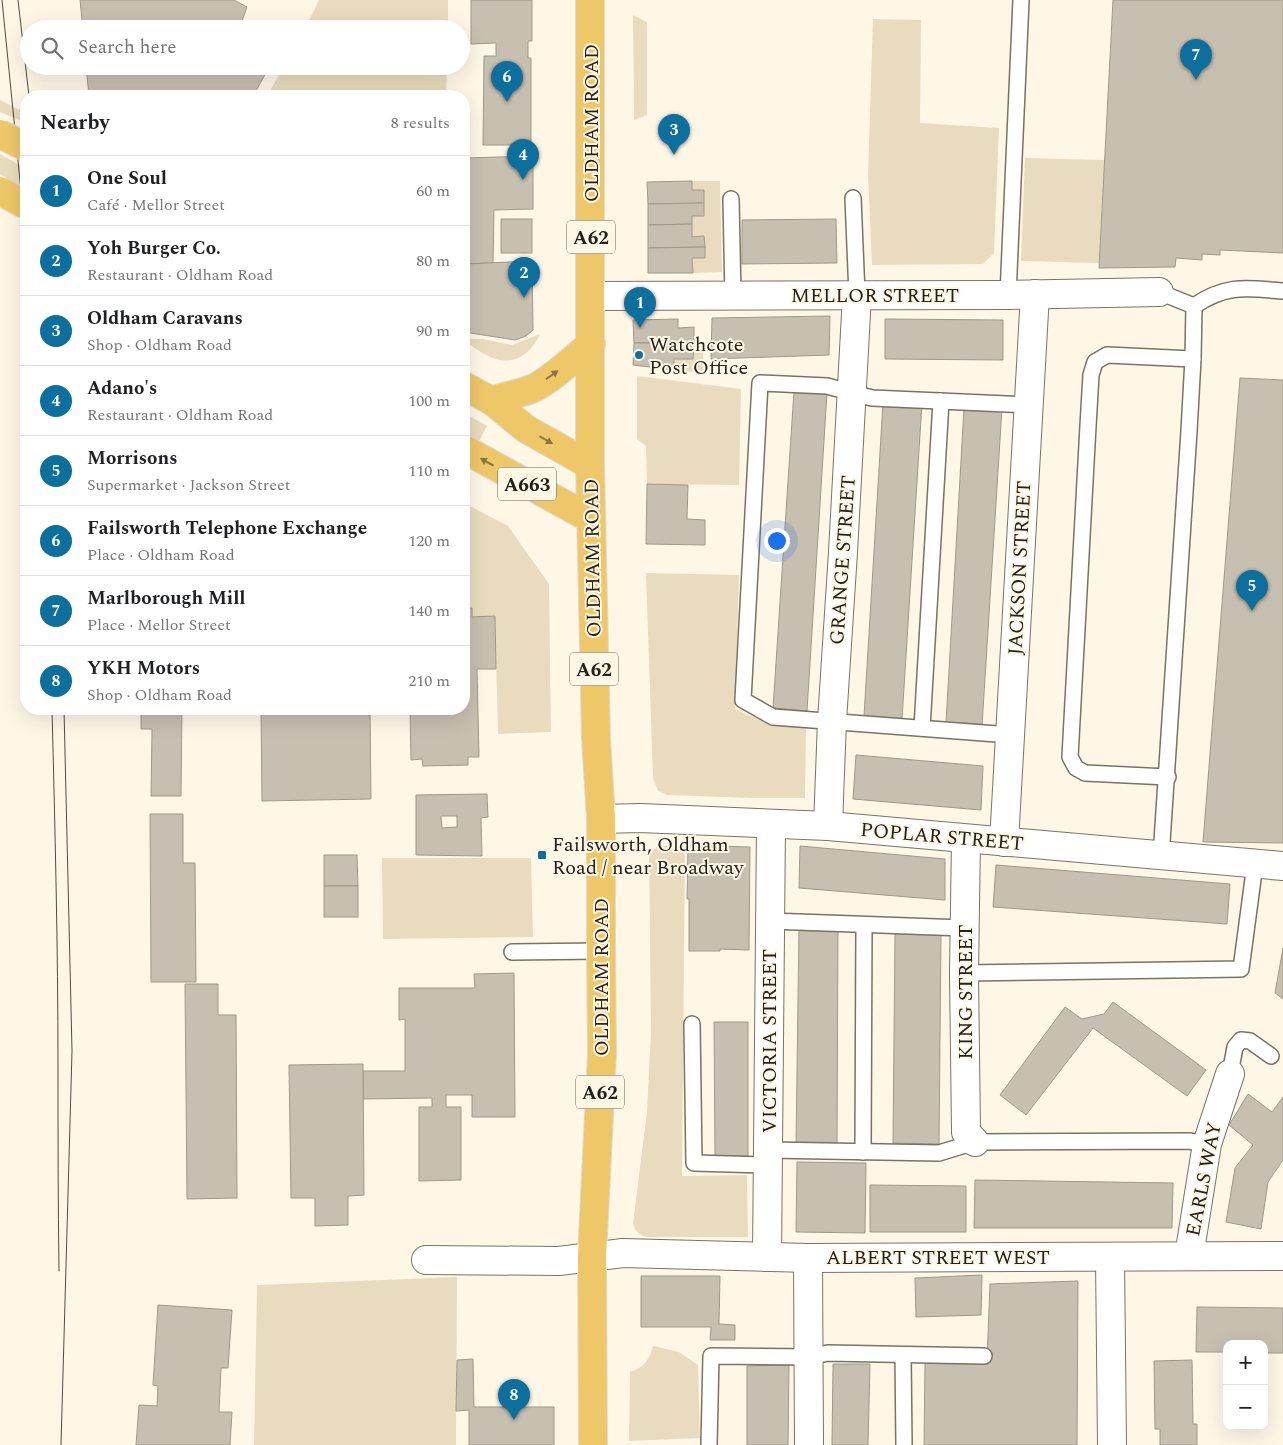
<!DOCTYPE html>
<html lang="en">
<head>
<meta charset="utf-8">
<style>
	body { margin:0; font-family:Spectral,serif; background:#f6f6f6; color:#202124 }
	.controls { position:absolute; right:15px; bottom:15px; display:grid; overflow:hidden; border-radius:10px; box-shadow:0 5px 20px #0002 }
	.controls button { width:45px; height:45px; display:grid; place-items:center; padding:0; border:0; border-bottom:1px solid #e0e0e0; background:#fff; color:#202124; font:25px sans-serif }
	.you { position:absolute; left:776px; top:540px; width:18px; height:18px; margin:-12px; border:4px solid #fff; border-radius:50%; background:#1a73e8; box-shadow:0 0 0 8px #1a73e833 }
	.badge { display:grid; place-items:center; width:32px; height:32px; border-radius:50%; background:#0c6f9d; color:#fff; font-size:16px; font-weight:700 }
	.pin { position:absolute; translate:-50% -41px; filter:drop-shadow(0 1px 2px #0008) }
	.pin::after { content:''; position:absolute; top:26px; width:18px; height:15px; background:inherit; clip-path:polygon(0 0,100% 0,50% 100%) }
	.list { margin:0; padding:0; list-style:none }
	h2 { display:flex; justify-content:space-between; align-items:center; height:65px; margin:0; padding:0 20px; font-size:21px }
	h2 small { font-size:16px; font-weight:400; color:#757577 }
	.list li { display:grid; grid-template-columns:32px 1fr auto; gap:15px; align-items:center; box-sizing:border-box; height:70px; padding:0 20px; border-top:1px solid #e0e0e0 }
	.list b { display:block; font-size:19px; white-space:nowrap }
	.list p { margin:0; font-size:16px; white-space:nowrap; color:#757577 }
	.list em { font-size:16px; font-style:normal; color:#757577 }
	.icon { flex:none; width:28px; height:28px; fill:none; stroke:currentColor; stroke-width:2; stroke-linecap:round; stroke-linejoin:round }
	.map { position:relative; flex:none; width:1283px; height:1445px; overflow:hidden }
	.search { position:absolute; background:#fff; box-shadow:0 5px 20px #0002; left:20px; top:20px; width:450px; height:55px; display:flex; align-items:center; gap:12px; box-sizing:border-box; padding:0 18px; border-radius:28px; color:#757577; font-size:19px }
	.panel { position:absolute; background:#fff; box-shadow:0 5px 20px #0002; left:20px; top:90px; width:450px; height:625px; border-radius:20px }
	.map>svg:first-child { display:block }
</style>
</head>
<body>
<div class="map">
<svg width="1283" height="1445" viewBox="0 0 1283 1445">
	<rect width="100%" height="100%" fill="#fff7e6"/>
	<g fill="#e9dcbe">
		<path d="M319 0H448V29H305Z"/>
		<path d="M633 15 647 22V115L634 120Z"/>
		<path d="M873 19 921 20 920 123 999 128 994 253 983 264 872 265 868 175Z"/>
		<path d="M284 66H447L446 96H267Z"/>
		<path d="M0 100 26 113V123L0 112Z"/>
		<path d="M0 154 26 169V189L0 174Z"/>
		<path d="M1025 158 1105 160 1099 263 1021 261Z"/>
		<path d="M692 181H720L722 272 693 273 692 258H705L704 237H692V216L704 215V190H692Z"/>
		<path d="M540 334C531 355 512 367 490 357 481 353 472 346 464 340V339H483L512 345Z"/>
		<path d="M694 343 703 344V373L674 370V359H693Z"/>
		<path d="M637 376 741 389 739 485 647 484 646 446 637 439Z"/>
		<path d="M464 413 487 426 479 441 464 433Z"/>
		<path d="M464 503 508 526 549 584 551 732 498 734 495 617H472V609H464Z"/>
		<path d="M646 573 739 575 735 709 774 726 806 727 805 798H752L667 795 658 791 653 778Z"/>
		<path d="M658 846H685L682 1176 747 1175 748 1237H648C639 1235 635 1232 633 1223L647 1112 651 1031 649 855Z"/>
		<path d="M382 858H531L533 937 383 939Z"/>
		<path d="M457 1277 456 1445H254L257 1285Z"/>
		<path d="M653 1346 679 1352 698 1365 700 1438 629 1441 630 1372C645 1367 649 1360 653 1346Z"/>
	</g>
	<g fill="#c7bfaf" stroke="#a09989" fill-rule="evenodd">
		<path d="M80 0H234L247 7 241 24 251 29H83Z"/>
		<path d="M471 0H532V41H528V58H531V145H483L484 56H496V43L471 44Z"/>
		<path d="M1113 0H1283V253L1220 250V255L1202 254V260L1176 258 1175 267 1099 268Z"/>
		<path d="M86 66H270L253 96H89Z"/>
		<path d="M533 156V209L494 210 493 263 464 264V158Z"/>
		<path d="M692 181V190H704V203L648 204 647 182Z"/>
		<path d="M704 203V216H692V224L648 225V204Z"/>
		<rect x="501" y="219" width="31" height="34"/>
		<path d="M836 219 837 263 742 264V220Z"/>
		<path d="M692 224V237L704 236 705 247 648 248V225Z"/>
		<path d="M705 247V258H692L693 273H648V248Z"/>
		<path d="M532 261 533 330 526 336 515 340 464 332 465 264Z"/>
		<path d="M830 316 829 355 711 359 712 318Z"/>
		<path d="M678 319V328L694 327V343H634L633 320Z"/>
		<path d="M885 319 1003 320V360L885 359Z"/>
		<path d="M634 343H694L693 359H674V370L633 365Z"/>
		<path d="M1240 378 1283 380V843L1203 842Z"/>
		<path d="M794 391 827 393 807 711 773 708Z"/>
		<path d="M883 403H922L902 719 864 716Z"/>
		<path d="M964 408H1002L982 726 946 723Z"/>
		<path d="M647 484 688 485 687 519 705 520V545L646 544Z"/>
		<path d="M472 608V617L495 616 496 669H477L479 757H468V765L423 766 422 759 411 760 410 709H464V609Z"/>
		<path d="M141 709H182L181 796H151L152 729H141Z"/>
		<path d="M261 709H370L371 799 262 801Z"/>
		<path d="M856 755 983 766 981 810 853 799Z"/>
		<path d="M487 794 488 817 481 818 482 856 416 855V795ZM441 816H457V827L442 828Z"/>
		<path d="M150 814H183V863H195L196 982H151Z"/>
		<path d="M688 845 750 847 749 950 720 949V951H689V899H687Z"/>
		<path d="M800 846 945 859V900L799 888Z"/>
		<path d="M324 855H357L358 886H324Z"/>
		<path d="M996 865 1230 884 1227 924 993 907Z"/>
		<rect x="324" y="886" width="34" height="31"/>
		<path d="M799 928 838 929 837 1146 796 1145Z"/>
		<path d="M895 932 941 934 939 1144 893 1143Z"/>
		<path d="M1283 948V999L1275 993Z"/>
		<path d="M514 973 515 1117H472V1095H446V1107H461V1180L419 1181V1107H432V1098L363 1099V1071H405V1019L399 1020V988H475L474 974Z"/>
		<path d="M185 984H218V1015H236L237 1198 187 1199Z"/>
		<path d="M1113 1002 1206 1070 1187 1096 1093 1028 1026 1115 1000 1095 1065 1007 1082 1019 1104 1014Z"/>
		<path d="M714 1022H748V1156H715Z"/>
		<path d="M363 1064 364 1195 348 1196V1225L315 1226V1198H291L289 1065Z"/>
		<path d="M1248 1094 1272 1112 1283 1097V1160L1268 1182 1261 1229 1226 1222 1235 1168 1253 1145 1229 1125Z"/>
		<path d="M797 1162 866 1163 865 1233 796 1232Z"/>
		<path d="M975 1180 1173 1183 1172 1228H974Z"/>
		<path d="M870 1185 966 1186V1232H870Z"/>
		<path d="M982 1275 981 1315 916 1317 915 1278Z"/>
		<path d="M641 1276H720L719 1324 735 1325V1340H710L711 1327H641Z"/>
		<path d="M1078 1281 1077 1445H924L925 1362 987 1361 990 1284Z"/>
		<path d="M158 1305 232 1310 228 1368H221L219 1412H232L230 1445H136L139 1405 157 1406 158 1386 153 1385Z"/>
		<path d="M1197 1307 1283 1308V1353H1264V1344H1227V1352H1196Z"/>
		<path d="M473 1359 474 1407H554V1445H469V1410L456 1411 457 1360Z"/>
		<path d="M1192 1360 1193 1424H1197V1445H1160V1429H1155L1154 1361Z"/>
		<path d="M833 1364H870L868 1445H832Z"/>
		<path d="M789 1365 788 1445H747V1366Z"/>
	</g>
	<g fill="none" stroke-linecap="round" stroke-linejoin="round">
		<defs>
			<g id="service">
				<path d="M853 198 857 295"/>
				<path d="M731 199 733 297"/>
				<path d="M1159 292 1194 306 1193 359 1189 431 1161 857"/>
				<path d="M1008 295 1021 0"/>
				<path d="M1194 306C1226 284 1246 288 1283 291"/>
				<path d="M922 728 941 401"/>
				<path d="M1010 735 773 717 743 700 760 383 827 386 872 398 1028 405"/>
				<path d="M1168 777 1085 773 1076 768 1070 757 1088 426 1091 375 1095 362 1107 355 1193 359"/>
				<path d="M770 921 964 928"/>
				<path d="M512 952 601 951"/>
				<path d="M964 973 1241 969 1255 864"/>
				<path d="M692 1024 694 1163 768 1165"/>
				<path d="M1230 1074 1235 1047 1241 1040 1250 1041 1271 1056"/>
				<path d="M768 1150 939 1153 975 1142 1189 1141 1207 1144"/>
				<path d="M863 1152 864 925"/>
				<path d="M903 1355 904 1445"/>
				<path d="M709 1445 711 1356 809 1357 828 1353 984 1356"/>
			</g>
			<g id="minor">
				<path d="M591 296 1008 295 1159 292"/>
				<path d="M601 819 640 818 828 826 1283 866"/>
				<path d="M828 826 832 721 843 552 857 295"/>
				<path d="M966 839 964 973 966 1132 975 1142"/>
				<path d="M1004 842 1035 294"/>
				<path d="M1189 1256 1207 1144 1230 1074"/>
				<path d="M767 1257 771 824"/>
				<path d="M1110 1257 1112 1445"/>
				<path d="M808 1258 809 1445"/>
				<path d="M426 1260 559 1261 623 1253 808 1258 1283 1256"/>
			</g>
			<g id="trunk">
				<path d="M590 0V465L596 739 601 819V951L602 1053 592 1256 593 1445"/>
				<path d="M464 386 492 401 526 429 590 465"/>
				<path d="M492 401C506 395 522 394 536 387 556 376 573 359 591 344"/>
				<path d="M464 449 591 519"/>
			</g>
		</defs>
		<use href="#service" stroke="#797364" stroke-width="18"/>
		<use href="#minor" stroke="#797364" stroke-width="30"/>
		<use href="#trunk" stroke="#dcdbdb" stroke-width="30"/>
		<use href="#service" stroke="#fff" stroke-width="15"/>
		<use href="#minor" stroke="#fff" stroke-width="28"/>
		<use href="#trunk" stroke="#eec868" stroke-width="28"/>
		<g stroke="#514d45" stroke-width="1">
			<path d="M2 0 26 241"/>
			<path d="M18 0 29 96"/>
			<path d="M52 709C55 828 58 947 58 1066 58 1134 58 1202 59 1271"/>
			<path d="M61 1445 72 1051 64 709"/>
		</g>
		<defs>
			<g id="trunk-bridge">
				<path d="M0 134 26 147"/>
				<path d="M0 191 26 205"/>
			</g>
		</defs>
		<use href="#trunk-bridge" stroke="#dcdbdb" stroke-width="30" stroke-linecap="butt"/>
		<use href="#trunk-bridge" stroke="#eec868" stroke-width="28"/>
	</g>
	<defs><path id="oneway-solid" d="M-6-.8H1V-3.2L6.5 0L1 3.2V.8H-6Z" transform="scale(1.25)"/></defs>
	<g fill="#897442">
		<use href="#oneway-solid" transform="translate(552 375) rotate(-35)"/>
		<use href="#oneway-solid" transform="translate(546 440) rotate(30)"/>
		<use href="#oneway-solid" transform="translate(487 462) rotate(-151)"/>
	</g>
	<g fill="#0c6f9d" stroke="#fff7e6" stroke-width="2">
		<circle cx="639" cy="355" r="5"/>
		<rect x="537" y="850" width="10" height="10" rx="2.5"/>
	</g>
	<g text-anchor="middle" stroke-width="4" stroke-linejoin="round" paint-order="stroke">
		<g fill="#fff7e6" stroke="#666158" stroke-width="1">
			<rect x="567" y="220.5" width="48" height="33" rx="4"/>
			<rect x="498" y="467.5" width="58" height="33" rx="4"/>
			<rect x="570" y="652.5" width="48" height="33" rx="4"/>
			<rect x="576" y="1075.5" width="48" height="33" rx="4"/>
		</g>
		<g font-size="19" font-weight="bold" fill="#24211b">
			<text x="591" y="244">A62</text>
			<text x="527" y="491">A663</text>
			<text x="594" y="676">A62</text>
			<text x="600" y="1099">A62</text>
		</g>
		<g font-size="20" fill="#24211b" stroke="#fff7e6">
			<text transform="translate(591 123) rotate(-90)" y="7">OLDHAM ROAD</text>
			<text x="875" y="302">MELLOR STREET</text>
			<text transform="translate(592 558) rotate(-91)" y="7">OLDHAM ROAD</text>
			<text transform="translate(842 560) rotate(-86)" y="7">GRANGE STREET</text>
			<text transform="translate(1019 568) rotate(-87)" y="7">JACKSON STREET</text>
			<text transform="translate(942 836) rotate(5)" y="7">POPLAR STREET</text>
			<text transform="translate(601 977) rotate(-90)" y="7">OLDHAM ROAD</text>
			<text transform="translate(965 992) rotate(-90)" y="7">KING STREET</text>
			<text transform="translate(769 1041) rotate(-90)" y="7">VICTORIA STREET</text>
			<text transform="translate(1203 1179) rotate(-79)" y="7">EARLS WAY</text>
			<text x="938" y="1264">ALBERT STREET WEST</text>
		</g>
		<g font-size="20" fill="#24211b" stroke="#fff7e6" text-anchor="start">
			<text x="649" y="351">Watchcote<tspan x="649" dy="23">Post Office</tspan></text>
			<text x="552" y="851">Failsworth, Oldham<tspan x="552" dy="23">Road / near Broadway</tspan></text>
		</g>
	</g>
</svg>
<div class="controls">
<button>+</button>
<button>−</button>
</div>
<div class="you"></div>
<div class="pin badge" style="left:640px;top:328px">1</div>
<div class="pin badge" style="left:524px;top:298px">2</div>
<div class="pin badge" style="left:674px;top:155px">3</div>
<div class="pin badge" style="left:523px;top:180px">4</div>
<div class="pin badge" style="left:1252px;top:611px">5</div>
<div class="pin badge" style="left:507px;top:102px">6</div>
<div class="pin badge" style="left:1196px;top:80px">7</div>
<div class="pin badge" style="left:514px;top:1420px">8</div>
<div class="search"><svg class="icon" aria-label="search" viewBox="0 0 24 24"><circle cx="10" cy="10" r="6"/><path d="M15 15l6 6"/></svg>Search here</div>
<section class="panel">
<h2>Nearby<small>8 results</small></h2>
<ul class="list">
<li><span class="badge">1</span><div><b>One Soul</b><p>Café · Mellor Street</p></div><em>60 m</em></li>
<li><span class="badge">2</span><div><b>Yoh Burger Co.</b><p>Restaurant · Oldham Road</p></div><em>80 m</em></li>
<li><span class="badge">3</span><div><b>Oldham Caravans</b><p>Shop · Oldham Road</p></div><em>90 m</em></li>
<li><span class="badge">4</span><div><b>Adano's</b><p>Restaurant · Oldham Road</p></div><em>100 m</em></li>
<li><span class="badge">5</span><div><b>Morrisons</b><p>Supermarket · Jackson Street</p></div><em>110 m</em></li>
<li><span class="badge">6</span><div><b>Failsworth Telephone Exchange</b><p>Place · Oldham Road</p></div><em>120 m</em></li>
<li><span class="badge">7</span><div><b>Marlborough Mill</b><p>Place · Mellor Street</p></div><em>140 m</em></li>
<li><span class="badge">8</span><div><b>YKH Motors</b><p>Shop · Oldham Road</p></div><em>210 m</em></li>
</ul>
</section>
</div>
</body>
</html>
